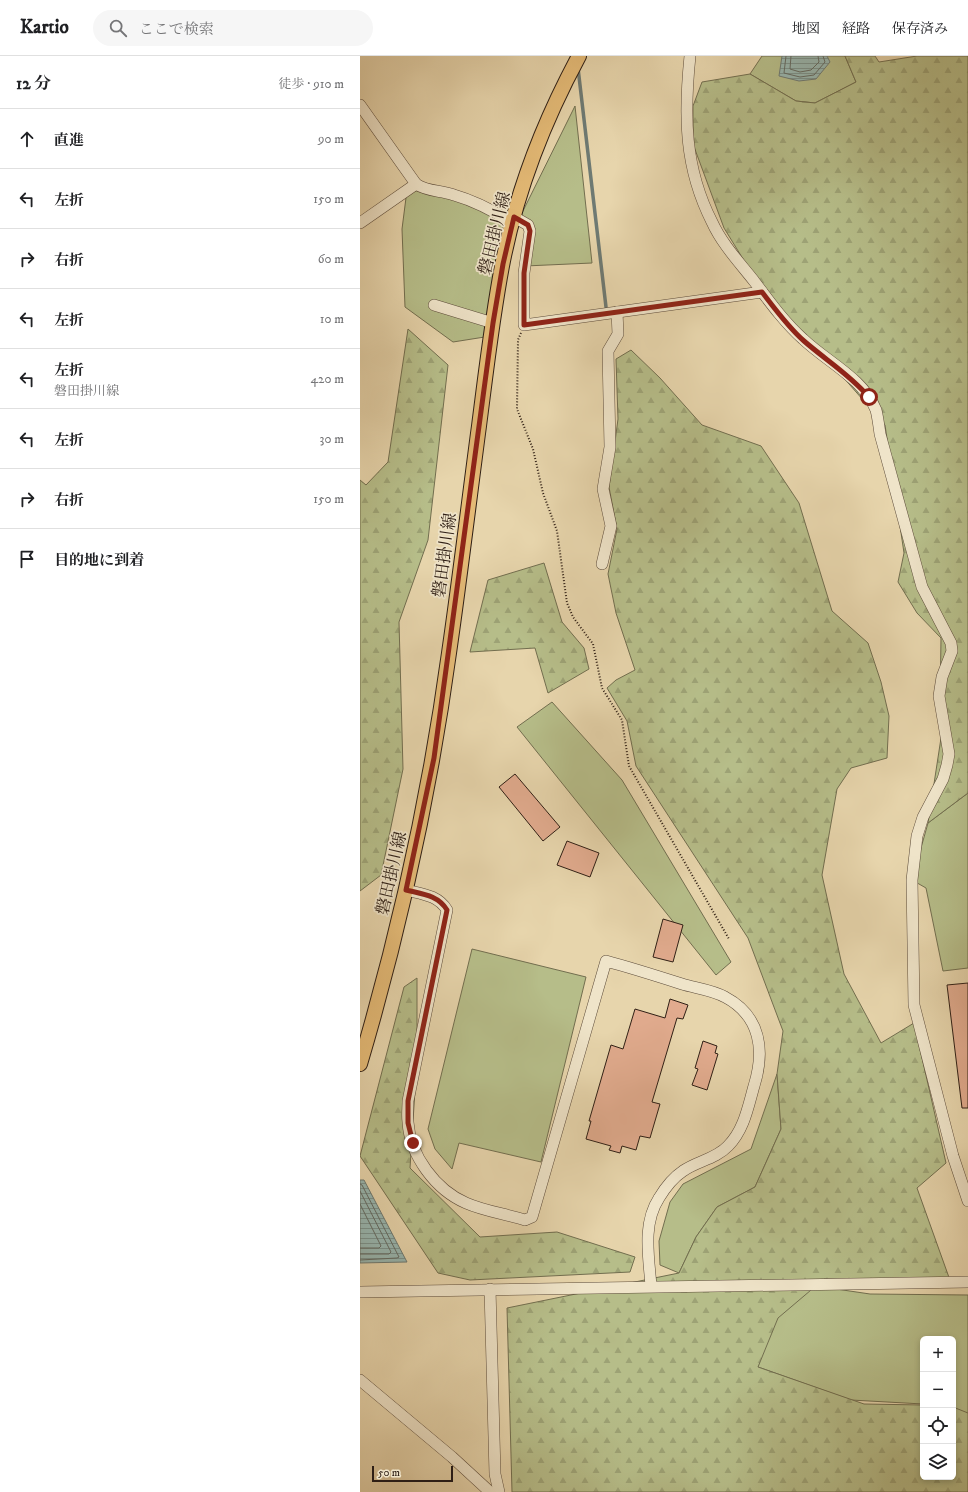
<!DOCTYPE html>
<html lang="ja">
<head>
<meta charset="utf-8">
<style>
	body { margin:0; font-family:"IM FELL DW Pica","Noto Serif JP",serif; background:#f6f6f6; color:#202124 }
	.controls { position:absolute; right:12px; bottom:12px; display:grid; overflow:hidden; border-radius:6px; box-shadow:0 2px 6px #0003 }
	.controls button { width:36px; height:36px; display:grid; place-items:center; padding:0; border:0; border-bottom:1px solid #e0e0e0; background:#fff; color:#202124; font:20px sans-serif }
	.scale { position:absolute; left:12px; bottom:10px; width:81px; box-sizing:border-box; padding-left:4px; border:2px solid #2f1f15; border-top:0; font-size:11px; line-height:14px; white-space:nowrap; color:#2f1f15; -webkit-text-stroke:3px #efe4c9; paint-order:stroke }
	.stop { position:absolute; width:12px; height:12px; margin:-9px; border:3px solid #8f2418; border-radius:50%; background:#fff }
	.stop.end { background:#8f2418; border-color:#fff; box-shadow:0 1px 4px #0008 }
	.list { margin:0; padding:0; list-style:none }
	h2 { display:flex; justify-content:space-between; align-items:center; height:52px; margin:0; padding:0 16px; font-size:17px }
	h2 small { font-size:13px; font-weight:400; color:#757577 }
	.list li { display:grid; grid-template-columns:26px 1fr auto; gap:12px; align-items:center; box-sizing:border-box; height:60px; padding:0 16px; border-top:1px solid #e0e0e0 }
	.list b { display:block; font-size:15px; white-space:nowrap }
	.list p { margin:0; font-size:13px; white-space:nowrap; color:#757577 }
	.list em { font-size:13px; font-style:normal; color:#757577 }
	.icon { flex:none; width:22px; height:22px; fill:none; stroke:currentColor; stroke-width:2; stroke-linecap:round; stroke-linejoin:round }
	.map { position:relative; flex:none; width:608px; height:1436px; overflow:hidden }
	header { display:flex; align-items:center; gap:24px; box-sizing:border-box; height:56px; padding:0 20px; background:#fff; border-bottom:1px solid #e0e0e0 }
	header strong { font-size:19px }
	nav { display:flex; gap:22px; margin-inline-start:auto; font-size:14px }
	.search { width:280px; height:36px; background:#f6f6f6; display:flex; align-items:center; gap:10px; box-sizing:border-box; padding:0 14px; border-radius:22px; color:#757577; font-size:15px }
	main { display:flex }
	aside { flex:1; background:#fff }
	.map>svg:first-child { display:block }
</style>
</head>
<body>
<header>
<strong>Kartio</strong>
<div class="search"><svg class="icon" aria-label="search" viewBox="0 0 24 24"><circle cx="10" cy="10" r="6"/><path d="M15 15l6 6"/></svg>ここで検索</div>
<nav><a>地図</a><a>経路</a><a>保存済み</a></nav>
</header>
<main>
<aside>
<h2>12 分<small>徒歩 · 910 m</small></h2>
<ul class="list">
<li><svg class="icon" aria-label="ahead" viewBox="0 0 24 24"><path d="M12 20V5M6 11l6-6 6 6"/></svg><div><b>直進</b></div><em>90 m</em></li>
<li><svg class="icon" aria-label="left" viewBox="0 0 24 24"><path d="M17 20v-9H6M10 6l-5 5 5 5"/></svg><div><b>左折</b></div><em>150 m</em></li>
<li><svg class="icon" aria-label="right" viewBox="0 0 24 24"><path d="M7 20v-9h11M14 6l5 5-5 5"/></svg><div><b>右折</b></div><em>60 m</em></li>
<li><svg class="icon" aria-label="left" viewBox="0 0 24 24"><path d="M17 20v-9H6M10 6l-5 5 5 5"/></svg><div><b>左折</b></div><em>10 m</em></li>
<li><svg class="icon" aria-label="left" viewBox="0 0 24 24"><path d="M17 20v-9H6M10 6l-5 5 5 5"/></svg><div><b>左折</b><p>磐田掛川線</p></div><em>420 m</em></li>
<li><svg class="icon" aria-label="left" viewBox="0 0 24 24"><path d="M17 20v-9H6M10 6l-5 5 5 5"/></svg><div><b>左折</b></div><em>30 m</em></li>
<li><svg class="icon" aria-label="right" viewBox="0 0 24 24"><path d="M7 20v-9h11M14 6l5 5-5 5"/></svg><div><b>右折</b></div><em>150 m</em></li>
<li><svg class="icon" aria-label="arrive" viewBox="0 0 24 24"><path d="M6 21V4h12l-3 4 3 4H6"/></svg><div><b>目的地に到着</b></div></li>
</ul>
</aside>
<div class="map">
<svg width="608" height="1436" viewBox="0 0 608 1436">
	<defs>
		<pattern id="forest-firs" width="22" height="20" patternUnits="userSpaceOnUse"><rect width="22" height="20" fill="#b6bd89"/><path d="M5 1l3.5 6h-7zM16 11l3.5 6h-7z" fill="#9da275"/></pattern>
		<pattern id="water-rules" width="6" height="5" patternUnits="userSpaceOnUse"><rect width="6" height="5" fill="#98b7b1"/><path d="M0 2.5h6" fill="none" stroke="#7c948f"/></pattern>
	</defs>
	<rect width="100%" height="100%" fill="#e7d5ac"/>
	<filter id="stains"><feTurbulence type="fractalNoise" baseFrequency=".005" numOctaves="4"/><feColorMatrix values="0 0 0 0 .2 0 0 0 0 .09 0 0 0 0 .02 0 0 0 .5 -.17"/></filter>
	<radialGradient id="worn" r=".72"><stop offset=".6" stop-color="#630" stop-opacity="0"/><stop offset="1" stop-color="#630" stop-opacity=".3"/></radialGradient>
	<g fill="#b6bd89" stroke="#726e4f">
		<path d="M402 0H485L496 26 455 47 436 45 390 18Z"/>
		<path d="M215 50 232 207 165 210 170 175 159 163Z"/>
		<path d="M47 134 93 138 153 167 131 280 93 286 45 251 42 173Z"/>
		<path d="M192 646 262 724 371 906 356 919 157 671Z"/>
		<path d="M608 737V912L583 915 566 832 552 824 568 767Z"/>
		<path d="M112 893 226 921 181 1106 99 1087 92 1113 75 1093 68 1073Z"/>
		<path d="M417 1018 421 1073 395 1131 357 1151 336 1181 319 1217 300 1209 299 1185 310 1146 323 1128 391 1093Z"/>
		<path d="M449 1229 510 1238 608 1239V1359L593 1355V1283H563V1348L491 1344 398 1311 409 1264Z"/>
	</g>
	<g fill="url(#forest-firs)" stroke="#726e4f">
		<path d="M485 0H515L519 6 557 0H608V737L568 767 583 669 580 650 581 582 557 557 538 526 544 497 525 369 468 304 412 250 364 172 333 88V50L342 26 390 18 436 45 455 47 496 26Z"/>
		<path d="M48 273 88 309 68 484 39 566 43 713 21 819 0 835V424L6 429 28 406Z"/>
		<path d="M271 294 300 322 342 369 401 390 439 447 472 555 508 587 521 626 529 660 527 702 491 712 477 733 462 819 484 918 521 987 554 967 586 1107 557 1132 591 1227 464 1223 418 1262 398 1311 504 1348 563 1349V1421H593V1351L608 1357V1436H152L147 1252 319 1217 336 1181 357 1151 395 1131 421 1073 417 1018 423 975 388 882 276 710 267 665 247 632 256 624 275 614 256 557 248 518 257 473 249 431 258 363 256 303Z"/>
		<path d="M184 507 202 566 224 592 229 613 188 637 175 592 110 596 128 524Z"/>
		<path d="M57 922V1003L50 1112 120 1181 197 1176 275 1201 270 1216 110 1224 78 1217 0 1100 44 931Z"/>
	</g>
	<g fill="url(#water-rules)" stroke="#6e7a73">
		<path d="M422 0H467L470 6 456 23 439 25 419 20Z"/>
		<path d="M0 1124H4L47 1206 0 1207Z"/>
	</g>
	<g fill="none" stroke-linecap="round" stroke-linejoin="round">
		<g stroke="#646b63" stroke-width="1">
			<path d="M426 0 424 17 440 21 454 19 465 6 463 0"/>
			<path d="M431 0 430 13 440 16 451 14 459 6 458 0"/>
			<path d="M0 1128 2 1129 39 1201 37 1202 0 1204"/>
			<path d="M0 1135 31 1196 29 1198H0"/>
			<path d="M0 1148 21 1190 19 1192H0"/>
		</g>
		<path stroke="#6e7a73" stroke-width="3.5" d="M218 12 246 251"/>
	</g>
	<g fill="#e1ab8e" stroke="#2f1f15">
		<path d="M155 718 200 771 183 785 139 731Z"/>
		<path d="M207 785 239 797 230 821 197 809Z"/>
		<path d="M303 863 323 869 313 906 293 901Z"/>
		<path d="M608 927V1052H602L587 929Z"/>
		<path d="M310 943 328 949 323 963 317 962 292 1046 300 1048 290 1082 280 1080 276 1094 262 1090 260 1097 249 1094 251 1090 226 1083 231 1065H229L251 989 263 993 275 953 305 962Z"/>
		<path d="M343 985 357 990 355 997 358 998 347 1034 332 1029 338 1013 335 1012Z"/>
	</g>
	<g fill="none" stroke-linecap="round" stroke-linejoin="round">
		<defs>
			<g id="minor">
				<path d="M330 0C324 59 324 111 352 166 362 188 379 206 394 225 409 245 424 266 443 283 467 306 503 322 516 354 518 362 519 371 520 378L562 531 591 587 592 595 582 621 579 640 589 698 587 709 583 723 563 761 557 780 552 824 554 949 593 1100 608 1145"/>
				<path d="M0 49 56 128C68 136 80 134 94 139 115 145 134 155 153 167"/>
				<path d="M154 161 168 169 170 175 164 217V269L402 236"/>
				<path d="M0 167 56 128"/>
				<path d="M74 249 133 267"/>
				<path d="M242 508 251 470 243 433 250 391 248 295 258 278 257 256"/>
				<path d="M46 834C62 838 78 839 87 854L48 1045C48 1052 47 1059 48 1066 50 1100 76 1134 106 1147 124 1155 146 1158 165 1164L172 1161 246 905C272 912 297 920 322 928 335 932 353 934 365 941 401 960 405 995 394 1030 388 1051 384 1074 368 1090 356 1103 337 1105 323 1115 314 1121 305 1132 299 1142 282 1168 289 1202 291 1230"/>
				<path d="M130 1233 135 1418 139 1436"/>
				<path d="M0 1236 608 1226"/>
				<path d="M0 1324 92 1401 130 1436"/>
			</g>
			<path id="major" d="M0 1008C40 873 70 736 89 597 100 521 109 445 119 370 126 316 132 263 142 210 156 137 184 65 219 0"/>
		</defs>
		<use href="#minor" stroke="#5d4c3b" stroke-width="12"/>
		<use href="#major" stroke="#2f1f15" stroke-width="16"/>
		<path stroke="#2f1f15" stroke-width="2" stroke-dasharray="1 2" stroke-linecap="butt" d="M161 277 158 284 157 353 173 393 183 437 197 475 207 547 213 561 233 588 242 632 262 664 269 710 369 883"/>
		<use href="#minor" stroke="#efe4c9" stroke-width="11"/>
		<use href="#major" stroke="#e4ba76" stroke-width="14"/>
	</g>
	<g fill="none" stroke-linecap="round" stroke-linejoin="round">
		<path stroke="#8f2418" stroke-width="5" d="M53 1087 48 1067V1045L87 854C78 839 62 838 46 834L74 702 133 267 143 208 154 161 168 169 170 175 164 217V269L402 236C415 253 428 271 444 285 467 305 489 318 509 341"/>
	</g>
	<g text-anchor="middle" stroke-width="3.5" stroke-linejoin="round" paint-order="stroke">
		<g font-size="17" fill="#2f1f15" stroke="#efe4c9">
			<text transform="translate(134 177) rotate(-76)" y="6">磐田掛川線</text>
			<text transform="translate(84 499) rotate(-82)" y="6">磐田掛川線</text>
			<text transform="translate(31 817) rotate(-77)" y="6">磐田掛川線</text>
		</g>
	</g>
	<rect width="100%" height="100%" filter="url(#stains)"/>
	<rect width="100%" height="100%" fill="url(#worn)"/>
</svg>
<div class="controls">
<button>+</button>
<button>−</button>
<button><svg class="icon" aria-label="locate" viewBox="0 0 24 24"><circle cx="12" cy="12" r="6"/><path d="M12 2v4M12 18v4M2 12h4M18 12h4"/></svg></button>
<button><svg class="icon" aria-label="layers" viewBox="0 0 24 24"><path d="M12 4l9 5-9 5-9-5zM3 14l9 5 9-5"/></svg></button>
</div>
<div class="scale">50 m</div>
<div class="stop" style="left:509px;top:341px"></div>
<div class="stop end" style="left:53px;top:1087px"></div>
</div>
</main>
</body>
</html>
